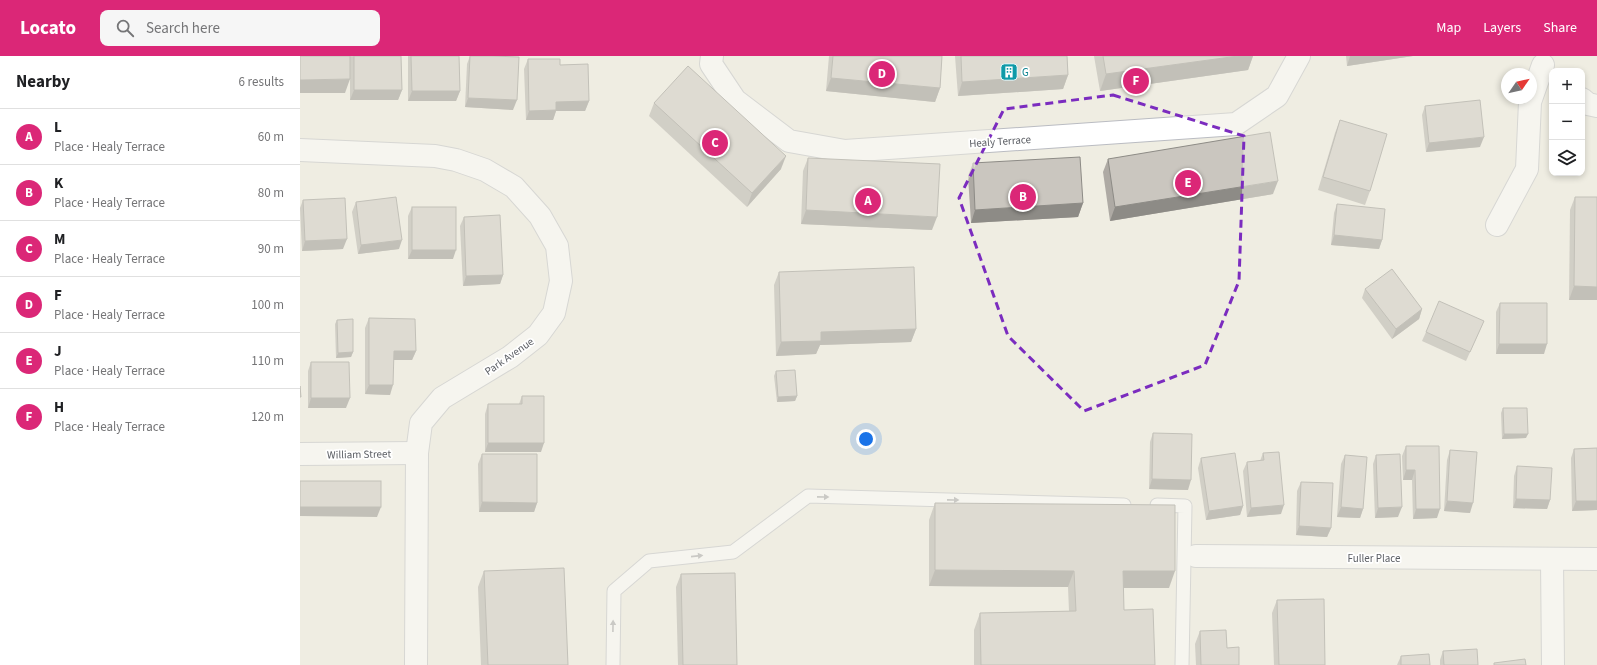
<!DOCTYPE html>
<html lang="en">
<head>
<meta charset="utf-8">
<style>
	body { margin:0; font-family:"Source Sans 3",sans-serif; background:#f6f6f6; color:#202124 }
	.controls { position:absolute; right:12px; top:12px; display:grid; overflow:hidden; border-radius:8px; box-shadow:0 2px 6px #0003 }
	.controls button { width:36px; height:36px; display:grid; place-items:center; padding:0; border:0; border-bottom:1px solid #e0e0e0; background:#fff; color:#202124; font:20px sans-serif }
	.compass { position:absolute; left:1201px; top:12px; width:36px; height:36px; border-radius:50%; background:#fff; box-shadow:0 2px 6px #0003; rotate:56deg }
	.you { position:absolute; left:566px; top:383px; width:14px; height:14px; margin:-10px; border:3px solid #fff; border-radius:50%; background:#1a73e8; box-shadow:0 0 0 6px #1a73e833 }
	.badge { display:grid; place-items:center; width:26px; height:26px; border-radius:50%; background:#db2777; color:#fff; font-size:13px; font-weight:700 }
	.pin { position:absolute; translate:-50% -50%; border:2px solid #fff; box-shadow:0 1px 4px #0006 }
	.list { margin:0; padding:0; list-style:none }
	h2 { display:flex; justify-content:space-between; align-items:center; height:52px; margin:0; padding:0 16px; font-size:17px }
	h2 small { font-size:13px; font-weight:400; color:#757577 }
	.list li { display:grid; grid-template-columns:26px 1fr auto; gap:12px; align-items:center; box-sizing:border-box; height:56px; padding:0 16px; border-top:1px solid #e0e0e0 }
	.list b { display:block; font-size:15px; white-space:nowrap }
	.list p { margin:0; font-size:13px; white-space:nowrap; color:#757577 }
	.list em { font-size:13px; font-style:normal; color:#757577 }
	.icon { flex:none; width:22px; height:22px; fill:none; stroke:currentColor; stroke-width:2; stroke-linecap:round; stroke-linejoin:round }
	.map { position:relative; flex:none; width:1297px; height:609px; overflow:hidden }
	header { display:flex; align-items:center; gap:24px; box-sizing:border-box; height:56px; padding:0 20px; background:#db2777; color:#fff }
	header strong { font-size:19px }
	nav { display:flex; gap:22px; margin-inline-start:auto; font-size:14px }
	.search { width:280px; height:36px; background:#f6f6f6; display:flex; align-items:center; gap:10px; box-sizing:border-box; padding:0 14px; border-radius:8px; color:#757577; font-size:15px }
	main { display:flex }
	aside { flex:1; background:#fff }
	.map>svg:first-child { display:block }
</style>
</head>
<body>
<header>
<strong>Locato</strong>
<div class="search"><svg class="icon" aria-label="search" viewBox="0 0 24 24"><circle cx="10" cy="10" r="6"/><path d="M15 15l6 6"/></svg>Search here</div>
<nav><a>Map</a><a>Layers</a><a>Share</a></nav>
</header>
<main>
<aside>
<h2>Nearby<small>6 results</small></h2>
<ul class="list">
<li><span class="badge">A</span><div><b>L</b><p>Place · Healy Terrace</p></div><em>60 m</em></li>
<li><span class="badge">B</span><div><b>K</b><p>Place · Healy Terrace</p></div><em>80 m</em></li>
<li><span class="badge">C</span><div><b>M</b><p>Place · Healy Terrace</p></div><em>90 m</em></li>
<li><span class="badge">D</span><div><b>F</b><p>Place · Healy Terrace</p></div><em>100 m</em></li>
<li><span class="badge">E</span><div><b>J</b><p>Place · Healy Terrace</p></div><em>110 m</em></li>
<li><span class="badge">F</span><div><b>H</b><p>Place · Healy Terrace</p></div><em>120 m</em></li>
</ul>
</aside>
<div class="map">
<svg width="1297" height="609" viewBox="0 0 1297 609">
	<rect width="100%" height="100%" fill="#efede2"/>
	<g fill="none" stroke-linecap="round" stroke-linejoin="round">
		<defs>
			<g id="lane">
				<path d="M857 449 885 450 882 609"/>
				<path d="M313 609 314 535 349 505 433 496 508 440 824 449"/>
			</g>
			<g id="street">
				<path d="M412 0 411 8 435 44 489 85 545 95 936 68 977 40 999 0"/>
				<path d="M1282 43 1288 48 1297 50"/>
				<path d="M0 94 135 100 156 104 185 114 214 131 240 160 257 190 261 225 254 257 238 279 210 301 142 342 121 367 117 397 116 609"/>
				<path d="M1197 169 1227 113 1230 46 1243 9"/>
				<path d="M0 398 117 397"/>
				<path d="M896 500 1297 503"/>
				<path d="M1252 503 1253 609"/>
			</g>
		</defs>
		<use href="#lane" stroke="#babcc2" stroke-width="15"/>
		<use href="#street" stroke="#babcc2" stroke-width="24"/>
		<use href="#lane" stroke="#fff" stroke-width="13"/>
		<use href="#street" stroke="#fff" stroke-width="22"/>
	</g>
	<g fill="#aeaaa4">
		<path d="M50 0H101L102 34 98 44H50Z"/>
		<path d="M108 0H159L160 35 156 45H108Z"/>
		<path d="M170 0H192L213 54 165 51 167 8Z"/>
		<path d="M529 0H642L640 32 635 46 526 35Z"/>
		<path d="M655 0H767L768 19 763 33 658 40Z"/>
		<path d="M794 0H953L948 14 800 35Z"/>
		<path d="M1046 0H1113L1047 10Z"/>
		<path d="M228 3 260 9 289 45 285 55H256L253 64H226L224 13Z"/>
		<path d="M354 47 481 113 447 151 349 60Z"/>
		<path d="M1125 50 1180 91 1126 96 1122 59Z"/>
		<path d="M1040 64 1070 135 1065 149 1018 134 1035 77Z"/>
		<path d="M508 102 632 174 501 168 503 115Z"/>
		<path d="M808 103 973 138 810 165 803 116Z"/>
		<path d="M673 107 783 147 778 161 671 167 668 120Z"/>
		<path d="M1275 141 1297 244H1269L1270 154Z"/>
		<path d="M3 144 43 193 2 195 0 152Z"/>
		<path d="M56 146 99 193 58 198 52 156Z"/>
		<path d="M1037 148 1082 184 1079 193 1031 189 1034 157Z"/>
		<path d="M112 151 153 203H108V160Z"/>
		<path d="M164 161 203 219 200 228 163 230 160 170Z"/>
		<path d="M479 216 616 273 611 286 520 289 516 298 476 300 474 229Z"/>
		<path d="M1065 233 1122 253 1119 263 1092 283 1062 242Z"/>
		<path d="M1200 247 1244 298H1196V256Z"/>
		<path d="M69 262 116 295 112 304H93L90 339 65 338V272Z"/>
		<path d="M37 264 53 296 51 301 36 302 35 268Z"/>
		<path d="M1184 265 1180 274 1166 305 1122 285 1126 276Z"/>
		<path d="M11 306 46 352H8V315Z"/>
		<path d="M476 315 497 340 495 345 477 346 474 320Z"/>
		<path d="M222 340 241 396H185V358L188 348H219Z"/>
		<path d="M1203 352 1226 382 1202 383 1201 357Z"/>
		<path d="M853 377 888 434 849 433 850 386Z"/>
		<path d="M1106 390 1137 462 1113 463 1112 424H1103L1102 400Z"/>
		<path d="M1297 392V454L1272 455 1271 402 1274 393Z"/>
		<path d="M1150 394 1170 457 1144 455 1147 404Z"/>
		<path d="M963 397 981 458 947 461 943 415 947 406 960 405Z"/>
		<path d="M182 398 237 447 234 456H179L178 408Z"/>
		<path d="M1045 399 1063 453 1060 462 1037 461 1041 408Z"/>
		<path d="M1076 399 1098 461 1075 462 1073 408Z"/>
		<path d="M901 402 943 450 940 459 906 464 898 412Z"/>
		<path d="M1217 410 1250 444 1247 453 1213 452 1214 420Z"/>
		<path d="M1001 426 1031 472 1027 481 996 479 997 435Z"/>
		<path d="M635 447 869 532H823L824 554 855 609H674V574L680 557 769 555 768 531 629 530V464Z"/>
		<path d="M184 515 268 609H181L178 531Z"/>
		<path d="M381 518 437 609H378L376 531Z"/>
		<path d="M977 544 1025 609H974L972 557Z"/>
		<path d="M900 575 927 592 939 609H896L895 588Z"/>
		<path d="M1143 595 1178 609H1140V604Z"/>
		<path d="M1101 600 1130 609H1097Z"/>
	</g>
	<g fill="#8d8b86">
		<path d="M938 0H953L948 14 800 35 806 18Z"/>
		<path d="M1050 0H1113L1047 10Z"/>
		<path d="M768 19 763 33 658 40 662 26Z"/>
		<path d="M531 22 640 32 635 46 526 35Z"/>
		<path d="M50 23 45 37H0V24Z"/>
		<path d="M54 34H102L98 44H50Z"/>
		<path d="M112 35H160L156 45H108Z"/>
		<path d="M168 42 217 44 213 54 165 51Z"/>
		<path d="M289 45 285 55H256L253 64H226L229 55 256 46Z"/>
		<path d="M1184 81 1180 91 1126 96 1129 87Z"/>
		<path d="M486 100 481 113 447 151 452 137Z"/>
		<path d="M978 125 973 138 810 165 815 151Z"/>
		<path d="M783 147 778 161 671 167 675 154Z"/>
		<path d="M506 154 637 161 632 174 501 168Z"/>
		<path d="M1034 179 1082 184 1079 193 1031 189Z"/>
		<path d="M47 183 43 193 2 195 5 185Z"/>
		<path d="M102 184 99 193 58 198 61 189Z"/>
		<path d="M112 194H156L153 203H108Z"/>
		<path d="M203 219 200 228 163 230 166 220Z"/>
		<path d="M1274 230 1297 231V244H1269Z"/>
		<path d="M1122 253 1119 263 1092 283 1096 273Z"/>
		<path d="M616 273 611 286 520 289 516 298 476 300 481 286 521 276Z"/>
		<path d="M1199 288H1247L1244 298H1196Z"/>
		<path d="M94 295H116L112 304H90Z"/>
		<path d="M53 296 51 301 36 302 38 297Z"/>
		<path d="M69 329H93L90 339 65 338Z"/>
		<path d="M497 340 495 345 477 346 478 341Z"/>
		<path d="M11 342H50L46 352H8Z"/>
		<path d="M1204 378H1228L1226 382 1202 383Z"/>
		<path d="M188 387H244L241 396H185Z"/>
		<path d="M1106 414H1115L1112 424H1103Z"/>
		<path d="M852 423 891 424 888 434 849 433Z"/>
		<path d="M1216 443 1250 444 1247 453 1213 452Z"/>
		<path d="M1147 445 1173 447 1170 457 1144 455Z"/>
		<path d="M1276 445H1297V454L1272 455Z"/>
		<path d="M182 446 237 447 234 456H179Z"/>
		<path d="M984 449 981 458 947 461 951 452Z"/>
		<path d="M943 450 940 459 906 464 909 455Z"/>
		<path d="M0 451H81L77 461 0 460Z"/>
		<path d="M1041 451 1063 453 1060 462 1037 461Z"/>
		<path d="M1102 451 1098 461 1075 462 1078 452Z"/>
		<path d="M1116 453H1140L1137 462 1113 463Z"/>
		<path d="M999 470 1031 472 1027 481 996 479Z"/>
		<path d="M635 514 774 515 768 531 629 530Z"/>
		<path d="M823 515H875L869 532H817Z"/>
	</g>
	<g fill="#cac6bf" stroke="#8d8b86">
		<path d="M0 0H50V23L0 24Z"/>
		<path d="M54 0H101L102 34H54Z"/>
		<path d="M111 0H159L160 35H112Z"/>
		<path d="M170 0H192L219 1 217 44 168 42Z"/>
		<path d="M533 0H642L640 32 531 22Z"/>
		<path d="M661 0H767L768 19 662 26Z"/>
		<path d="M803 0H938L806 18Z"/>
		<path d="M228 3H260V9L288 8 289 45 256 46V54L229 55Z"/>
		<path d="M388 10 486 100 452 137 354 47Z"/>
		<path d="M1180 44 1184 81 1129 87 1125 50Z"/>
		<path d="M1040 64 1087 78 1070 135 1023 121Z"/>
		<path d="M970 76 978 125 815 151 808 103Z"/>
		<path d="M780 101 783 147 675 154 673 107Z"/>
		<path d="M508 102 640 108 637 161 506 154Z"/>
		<path d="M96 141 102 184 61 189 56 146Z"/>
		<path d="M1275 141H1297V231L1274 230Z"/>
		<path d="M45 142 47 183 5 185 3 144Z"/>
		<path d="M1037 148 1085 153 1082 184 1034 179Z"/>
		<rect x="112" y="151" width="44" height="43"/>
		<path d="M200 159 203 219 166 220 164 161Z"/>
		<path d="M614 211 616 273 521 276V285L481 286 479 216Z"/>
		<path d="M1092 213 1122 253 1096 273 1065 233Z"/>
		<path d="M1139 245 1184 265 1170 296 1126 276Z"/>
		<path d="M1200 247H1247V288H1199Z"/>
		<path d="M69 262 115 263 116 295H94L93 329H69Z"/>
		<path d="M53 263V296L38 297 37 264Z"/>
		<path d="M11 306H49L50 342H11Z"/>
		<path d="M495 314 497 340 478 341 476 315Z"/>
		<path d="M0 330 1 341H0Z"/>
		<path d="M222 340H244V387H188V348H222Z"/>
		<path d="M1203 352H1227L1228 378H1204Z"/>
		<path d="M853 377 892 378 891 424 852 423Z"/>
		<path d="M1106 390H1139L1140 453H1116L1115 414H1106Z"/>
		<path d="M1297 392V445H1276L1274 393Z"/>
		<path d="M1150 394 1177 396 1173 447 1147 445Z"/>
		<path d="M979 396 984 449 951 452 947 406 964 404 963 397Z"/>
		<path d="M935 397 943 450 909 455 901 402Z"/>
		<path d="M182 398H237V447L182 446Z"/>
		<path d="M1100 398 1102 451 1078 452 1076 399Z"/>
		<path d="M1045 399 1067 401 1063 453 1041 451Z"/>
		<path d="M1217 410 1252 412 1250 444 1216 443Z"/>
		<rect x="0" y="425" width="81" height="26"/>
		<path d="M1001 426 1033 427 1031 472 999 470Z"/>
		<path d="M635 447 875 449V515H823L824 554 853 553 855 609H681L680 557 776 555 774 515 635 514Z"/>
		<path d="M264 512 268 609H188L184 515Z"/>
		<path d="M435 517 437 609H383L381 518Z"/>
		<path d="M1024 543 1025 609H979L977 544Z"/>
		<path d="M926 574 927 592 939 591V609H901L900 575Z"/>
		<path d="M1177 593 1178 609H1144L1143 595Z"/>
		<path d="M1129 598 1130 609H1101V600Z"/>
		<path d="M1225 603 1226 609H1194V607Z"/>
	</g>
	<defs><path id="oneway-solid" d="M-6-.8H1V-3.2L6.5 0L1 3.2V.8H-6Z"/></defs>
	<g fill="#9d9ea2">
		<use href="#oneway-solid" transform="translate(523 441) rotate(1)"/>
		<use href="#oneway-solid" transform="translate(653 444) rotate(1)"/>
		<use href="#oneway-solid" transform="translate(397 500) rotate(-6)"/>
		<use href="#oneway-solid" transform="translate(313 570) rotate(-89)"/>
	</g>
	<path d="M0 0H1297V609H0ZM813 39 944 80 939 225 905 309 784 355 708 280 659 142 704 53Z" fill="#efede2" fill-opacity=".55" fill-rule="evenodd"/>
	<path fill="none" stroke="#7b2cbf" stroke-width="3" stroke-dasharray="8 5" stroke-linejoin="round" d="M813 39 944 80 939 225 905 309 784 355 708 280 659 142 704 53Z"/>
	<defs>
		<symbol id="building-square" viewBox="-11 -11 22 22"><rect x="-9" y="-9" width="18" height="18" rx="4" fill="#0f9aa8" stroke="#fff"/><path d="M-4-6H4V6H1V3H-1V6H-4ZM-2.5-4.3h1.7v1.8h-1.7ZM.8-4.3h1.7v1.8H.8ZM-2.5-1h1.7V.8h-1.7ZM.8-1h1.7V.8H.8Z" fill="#fff"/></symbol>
	</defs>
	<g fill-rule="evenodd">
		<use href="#building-square" x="699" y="6" width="20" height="20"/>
	</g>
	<g text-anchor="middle" stroke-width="3.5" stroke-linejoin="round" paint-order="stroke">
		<g font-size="11" fill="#0d838f" stroke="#fff" text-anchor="start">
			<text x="722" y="20">G</text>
		</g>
		<g font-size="11" fill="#5b5e64" stroke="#fff">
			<text transform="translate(700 85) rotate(-4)" y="4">Healy Terrace</text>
			<text transform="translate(209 300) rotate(-35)" y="4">Park Avenue</text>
			<text transform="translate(59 398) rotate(-1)" y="4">William Street</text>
			<text x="1074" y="506">Fuller Place</text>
		</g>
	</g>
</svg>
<div class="controls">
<button>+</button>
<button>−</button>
<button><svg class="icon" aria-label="layers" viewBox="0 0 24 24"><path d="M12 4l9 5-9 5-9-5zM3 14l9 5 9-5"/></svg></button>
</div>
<svg class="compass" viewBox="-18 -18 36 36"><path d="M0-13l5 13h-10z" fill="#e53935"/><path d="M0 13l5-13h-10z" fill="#757577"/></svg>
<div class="you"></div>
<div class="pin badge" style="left:568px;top:145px">A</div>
<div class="pin badge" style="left:723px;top:141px">B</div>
<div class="pin badge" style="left:415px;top:87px">C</div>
<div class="pin badge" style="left:582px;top:18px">D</div>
<div class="pin badge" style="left:888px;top:127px">E</div>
<div class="pin badge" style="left:836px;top:25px">F</div>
</div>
</main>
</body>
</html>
